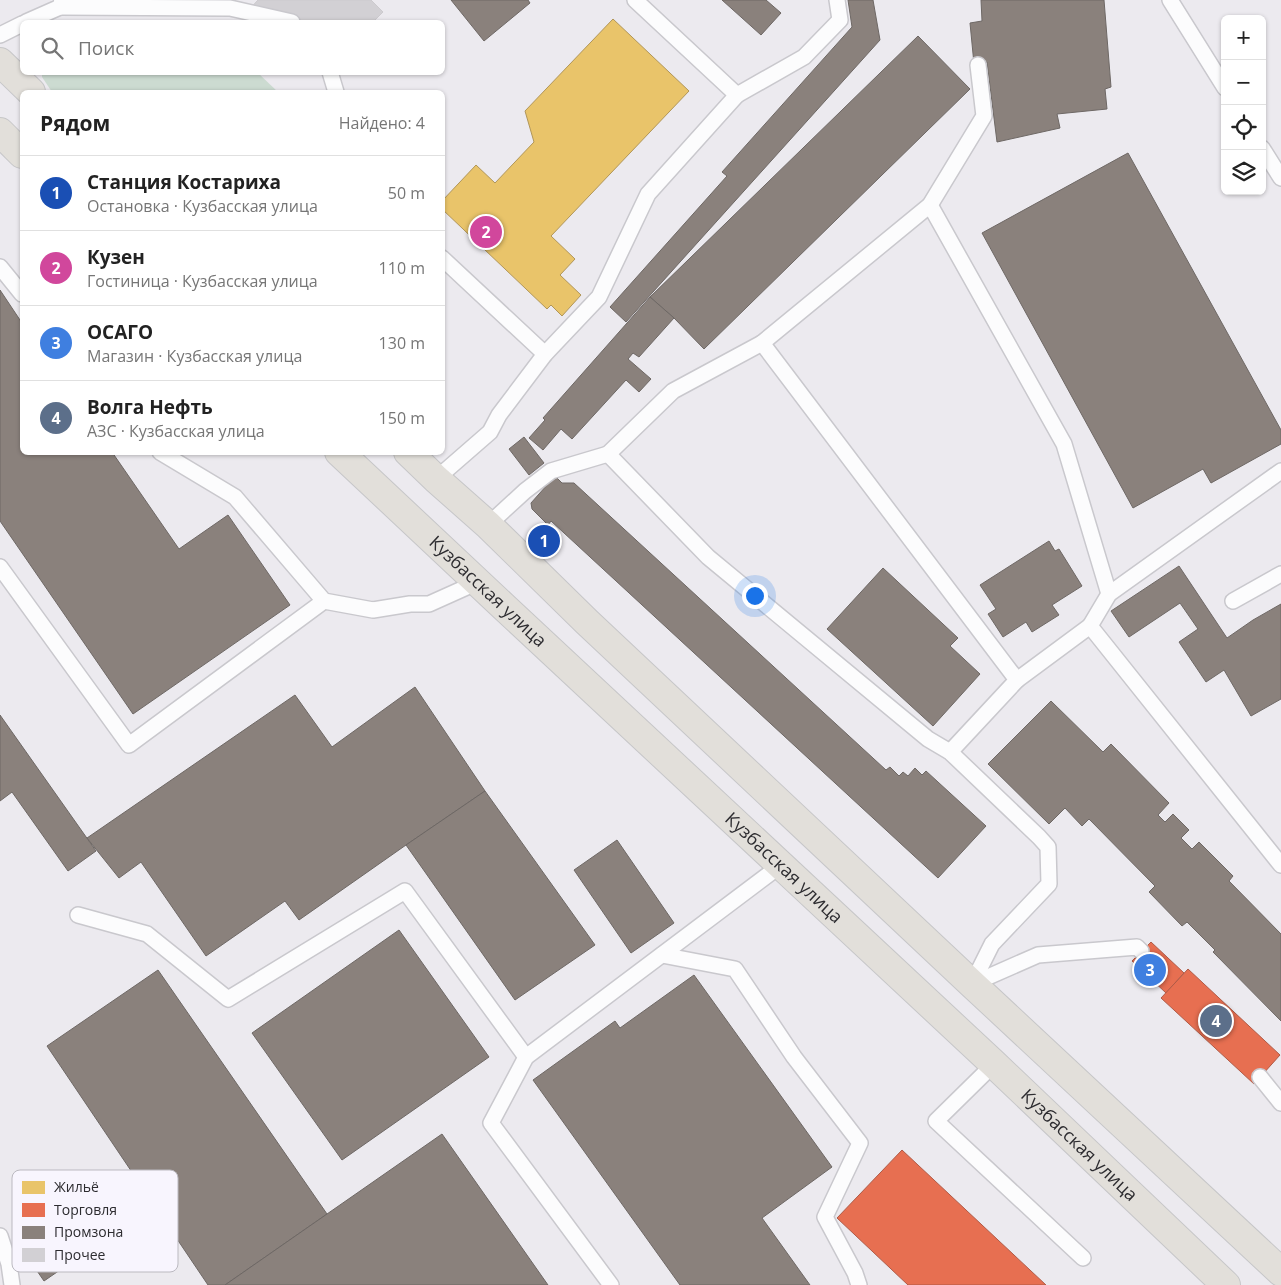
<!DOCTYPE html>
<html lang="ru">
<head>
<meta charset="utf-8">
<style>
	body { margin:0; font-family:"Open Sans",sans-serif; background:#f2f2f2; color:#222 }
	.controls { position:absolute; right:15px; top:15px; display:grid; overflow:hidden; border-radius:8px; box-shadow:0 1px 4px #0004 }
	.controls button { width:45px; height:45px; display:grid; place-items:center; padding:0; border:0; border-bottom:1px solid #e0e0e0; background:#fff; color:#222; font:25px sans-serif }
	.you { position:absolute; left:754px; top:595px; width:18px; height:18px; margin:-12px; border:4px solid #fff; border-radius:50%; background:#1a73e8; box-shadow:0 0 0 8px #1a73e833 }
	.badge { display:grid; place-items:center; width:32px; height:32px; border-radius:50%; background:#0b8043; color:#fff; font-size:16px; font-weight:700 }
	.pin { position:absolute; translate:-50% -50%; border:2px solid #fff; box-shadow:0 1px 5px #0006 }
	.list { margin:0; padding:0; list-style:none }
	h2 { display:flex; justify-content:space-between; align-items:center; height:65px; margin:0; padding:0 20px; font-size:21px }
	h2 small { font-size:16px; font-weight:400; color:#767676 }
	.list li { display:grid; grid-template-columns:32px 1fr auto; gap:15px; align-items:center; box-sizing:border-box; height:75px; padding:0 20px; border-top:1px solid #e0e0e0 }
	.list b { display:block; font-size:19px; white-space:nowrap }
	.list p { margin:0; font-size:16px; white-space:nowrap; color:#767676 }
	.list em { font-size:16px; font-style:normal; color:#767676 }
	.icon { flex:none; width:28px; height:28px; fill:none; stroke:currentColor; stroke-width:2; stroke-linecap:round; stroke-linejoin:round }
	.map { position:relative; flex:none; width:1281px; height:1285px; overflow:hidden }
	.search { position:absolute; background:#fff; box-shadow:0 1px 4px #0004; left:20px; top:20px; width:425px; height:55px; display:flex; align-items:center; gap:12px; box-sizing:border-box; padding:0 18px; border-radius:8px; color:#767676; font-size:19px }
	.panel { position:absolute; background:#fff; box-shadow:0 1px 4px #0004; left:20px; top:90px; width:425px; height:365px; border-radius:8px }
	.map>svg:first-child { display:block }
</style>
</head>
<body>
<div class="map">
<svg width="1281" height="1285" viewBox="0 0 1281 1285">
	<rect width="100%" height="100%" fill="#eceaef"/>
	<path fill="#ccdbd1" d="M42 73H258L278 92H52L42 77Z"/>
	<path fill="#e9c46a" stroke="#b19659" d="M613 19 689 91 551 236 575 259 560 275 581 295 562 316 551 305 547 309 442 209V201L476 165 495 183 534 142 525 111Z"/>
	<g fill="#e76f51" stroke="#af5b47">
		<path d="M1151 942 1184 973 1166 993 1132 961Z"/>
		<path d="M1188 969 1280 1055 1254 1084 1161 998Z"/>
		<path d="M902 1150 1046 1285H908L837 1218Z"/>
	</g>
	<g fill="#8a817c" stroke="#6e6865">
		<path d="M451 0H528L530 3 484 41Z"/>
		<path d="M722 0H766L781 13 761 35Z"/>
		<path d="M848 0H873L880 40 626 322 610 307 727 176 722 172 852 27Z"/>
		<path d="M981 0H1104L1111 87 1105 89 1107 109 1057 114 1060 128 997 142 987 62 974 64 970 23 982 21Z"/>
		<path d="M918 36 970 89 704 349 674 318 650 297Z"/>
		<path d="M1128 153 1281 430V444L1211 483 1203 469 1133 508 982 233Z"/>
		<path d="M0 290 22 323V452H112L179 549 228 515 290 605 133 714 0 521Z"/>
		<path d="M650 297 674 318 639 357 633 353 628 359 651 379 639 392 626 380 572 439 561 429 543 450 529 438 545 420 543 418Z"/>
		<path d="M524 437 544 463 529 475 509 449Z"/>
		<path d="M555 476 562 483H574L886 770 890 767 899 776 903 772 908 776 915 768 922 775 926 771 986 826 938 878 551 521 548 525 532 509 531 503Z"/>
		<path d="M1049 541 1055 551 1059 549 1082 586 1052 605 1059 615 1032 632 1026 622 1003 637 988 614 996 609 980 585Z"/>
		<path d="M1179 566 1227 638 1253 620 1281 604V699L1251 716 1224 670 1206 682 1179 642 1198 629 1180 603 1129 637 1111 611Z"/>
		<path d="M883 568 958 638 950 646 980 674 933 726 827 629Z"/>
		<path d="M415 687 485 791 406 845 299 920 285 901 206 956 141 862 119 878 87 838 295 695 332 747Z"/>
		<path d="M1051 701 1103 752 1111 744 1169 803 1158 815 1165 822 1173 814 1189 830 1181 838 1192 849 1199 842 1233 876 1229 881 1281 934V1021L1213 952 1215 950 1187 922 1182 926 1149 892 1155 886 1089 819 1082 826 1065 808 1049 824 988 764Z"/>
		<path d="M0 715 96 851 68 871 12 792 0 801Z"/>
		<path d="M485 791 595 945 515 1000 406 845Z"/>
		<path d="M617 840 674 923 631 953 574 870Z"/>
		<path d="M399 930 489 1057 342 1160 252 1033Z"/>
		<path d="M158 970 327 1214 225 1285H208L47 1046Z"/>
		<path d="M694 975 832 1167 762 1218 810 1285H680L533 1080 615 1021 620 1028Z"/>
		<path d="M442 1134 548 1285H225L327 1214Z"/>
		<path d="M85 1202 108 1237 44 1281 20 1246Z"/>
	</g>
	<path fill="#d2d0d4" stroke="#cccace" d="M258 0H371L383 12 373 22H249L243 16Z"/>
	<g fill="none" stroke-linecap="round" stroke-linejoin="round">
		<defs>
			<g id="lane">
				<path d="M1170 0 1225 88"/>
				<path d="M60 7 230 8 292 22"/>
				<path d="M26 22 60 7 62 0"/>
				<path d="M0 35 22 24"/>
				<path d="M330 72 336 92"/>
				<path d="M737 95 804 57 840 20 837 0"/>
				<path d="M1262 148 1281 178"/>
				<path d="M930 205 1064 444 1109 594"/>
				<path d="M442 258 545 354"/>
				<path d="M0 267 22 294"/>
				<path d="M762 343 1017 680 950 752"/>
				<path d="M160 452 235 497 324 601 373 610 410 604H429L478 582"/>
				<path d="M608 454 673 391 762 343 930 205 984 116 978 65"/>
				<path d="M436 479 490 432 499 415 545 354 599 297 648 194 737 95 635 0"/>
				<path d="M488 525 525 491 551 471 608 454 708 557 928 739 950 752 1039 837 1048 847 1049 884 992 944 972 984"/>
				<path d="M0 567 129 745 324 601"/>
				<path d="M1233 601 1281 574"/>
				<path d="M1090 626 1109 594 1281 471"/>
				<path d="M1017 680 1090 626 1281 865"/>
				<path d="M78 915 147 934 228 999 405 891 526 1057"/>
				<path d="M662 955 735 969 794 1057 860 1143 825 1217 855 1273 859 1285"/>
				<path d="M972 984 1038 955 1137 947 1141 951"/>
				<path d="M994 1064 936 1121 1083 1258"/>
				<path d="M1260 1077 1281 1103"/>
				<path d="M0 1236 9 1264 12 1285"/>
				<path d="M611 1285 491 1123 526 1057 781 865"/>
			</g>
			<g id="primary">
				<path d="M0 62 31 92"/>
				<path d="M0 132 22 154"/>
				<path id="s1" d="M339 452 503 606 994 1064 1226 1285"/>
				<path d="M408 452 436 479 488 525 587 622 972 984 1281 1272"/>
			</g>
		</defs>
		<use href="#lane" stroke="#c9c8cd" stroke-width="18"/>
		<use href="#primary" stroke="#c6c6c8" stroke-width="30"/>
		<use href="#lane" stroke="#fcfcfd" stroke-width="15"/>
		<use href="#primary" stroke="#e2dfda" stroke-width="28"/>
	</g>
	<g text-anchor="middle" stroke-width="5" stroke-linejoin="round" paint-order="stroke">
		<g font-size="18" fill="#2d2c30" stroke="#f8f5fe">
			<text dy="6" stroke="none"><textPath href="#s1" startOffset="204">Кузбасская улица</textPath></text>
			<text dy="6" stroke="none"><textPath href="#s1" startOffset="609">Кузбасская улица</textPath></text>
			<text dy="6" stroke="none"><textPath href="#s1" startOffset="1014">Кузбасская улица</textPath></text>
		</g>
	</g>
	<rect x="12" y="1170" width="166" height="102" rx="8" fill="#f8f5fe" stroke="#bbb9c0" stroke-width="1"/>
	<rect x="22" y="1181" width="23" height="13" fill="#e9c46a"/>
	<rect x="22" y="1203" width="23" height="14" fill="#e76f51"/>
	<rect x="22" y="1226" width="23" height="13" fill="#8a817c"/>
	<rect x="22" y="1248" width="23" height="14" fill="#d2d0d4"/>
	<g font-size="14" fill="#2d2c30">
		<text x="54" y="1192">Жильё</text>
		<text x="54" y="1215">Торговля</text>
		<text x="54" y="1237">Промзона</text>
		<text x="54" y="1260">Прочее</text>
	</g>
</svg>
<div class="controls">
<button>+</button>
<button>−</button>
<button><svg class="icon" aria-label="locate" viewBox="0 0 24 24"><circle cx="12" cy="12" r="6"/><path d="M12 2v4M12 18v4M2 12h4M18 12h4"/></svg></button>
<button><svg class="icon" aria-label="layers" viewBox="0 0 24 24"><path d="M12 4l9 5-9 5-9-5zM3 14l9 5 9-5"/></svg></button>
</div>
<div class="you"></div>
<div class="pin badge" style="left:544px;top:541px;background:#1a4fb4">1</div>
<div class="pin badge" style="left:486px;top:232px;background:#d1479c">2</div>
<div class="pin badge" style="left:1150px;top:970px;background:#3f7fe0">3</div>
<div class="pin badge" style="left:1216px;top:1021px;background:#5c6f8a">4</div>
<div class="search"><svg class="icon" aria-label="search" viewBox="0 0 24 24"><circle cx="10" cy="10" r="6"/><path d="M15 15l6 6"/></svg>Поиск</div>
<section class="panel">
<h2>Рядом<small>Найдено: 4</small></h2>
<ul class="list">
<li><span class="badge" style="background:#1a4fb4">1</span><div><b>Станция Костариха</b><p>Остановка · Кузбасская улица</p></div><em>50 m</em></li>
<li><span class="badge" style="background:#d1479c">2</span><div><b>Кузен</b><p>Гостиница · Кузбасская улица</p></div><em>110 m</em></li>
<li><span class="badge" style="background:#3f7fe0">3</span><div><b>ОСАГО</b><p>Магазин · Кузбасская улица</p></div><em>130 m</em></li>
<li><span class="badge" style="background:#5c6f8a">4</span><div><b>Волга Нефть</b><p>АЗС · Кузбасская улица</p></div><em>150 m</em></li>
</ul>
</section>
</div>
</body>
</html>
